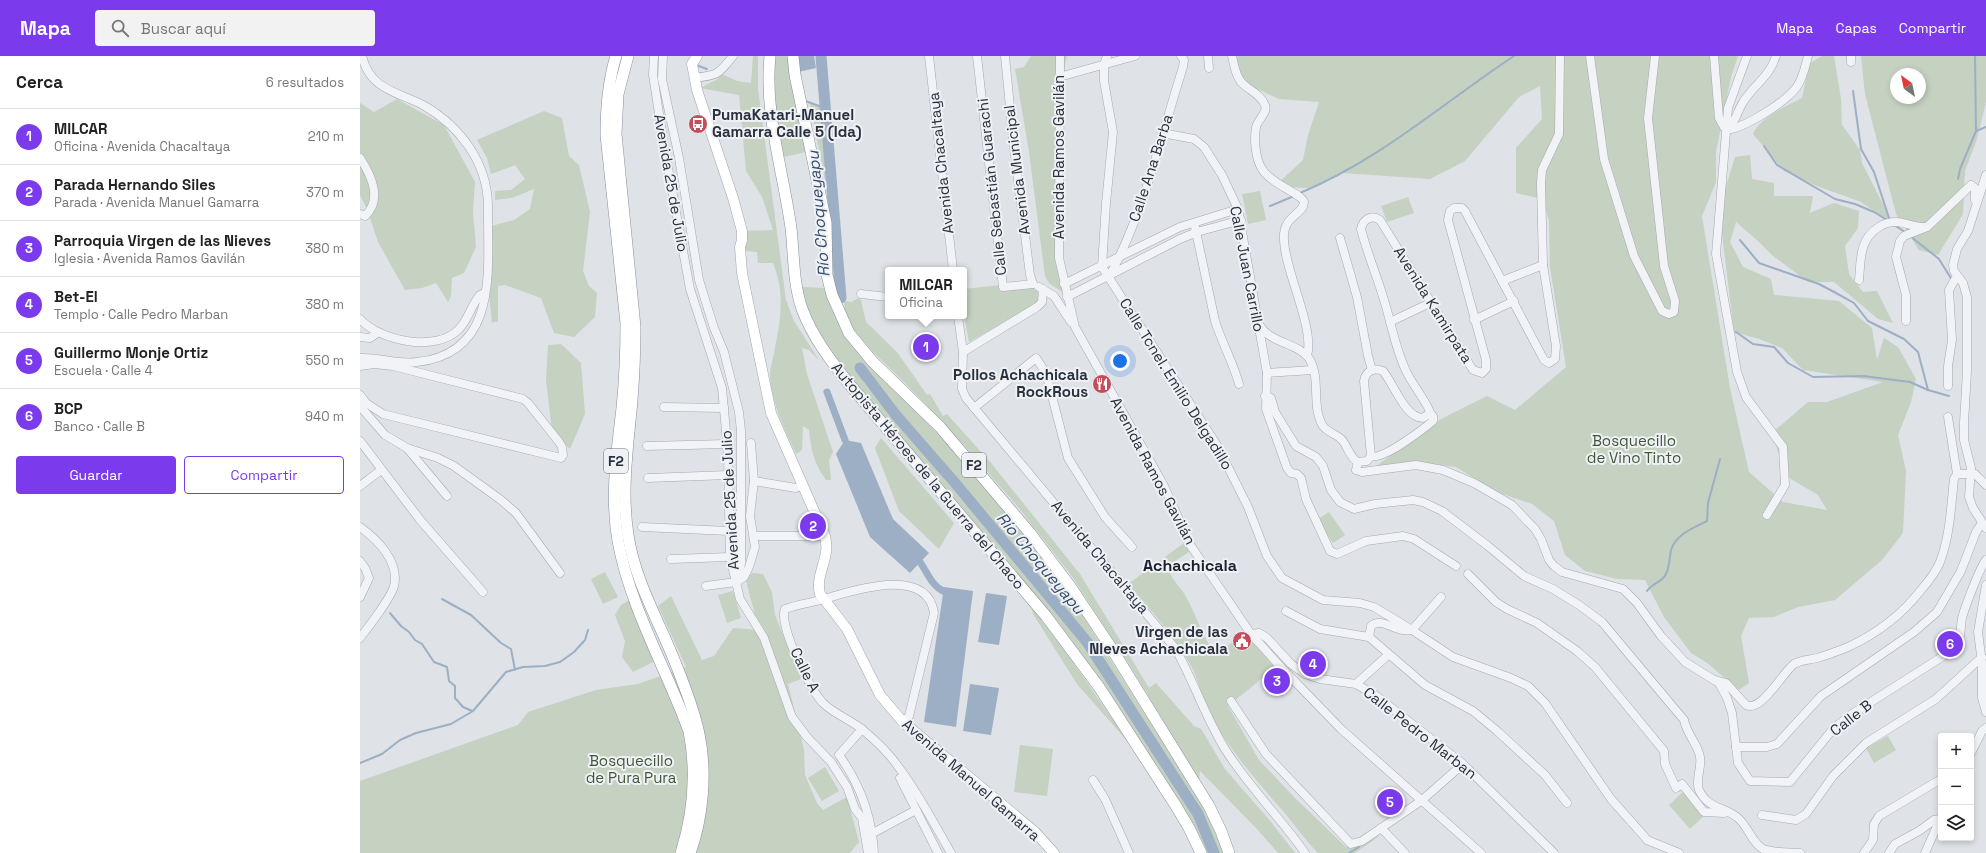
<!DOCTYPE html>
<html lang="es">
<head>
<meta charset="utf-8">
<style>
	body { margin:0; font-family:"Space Grotesk",sans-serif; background:#f2f2f2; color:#222 }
	.controls { position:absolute; right:12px; bottom:12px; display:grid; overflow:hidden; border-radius:4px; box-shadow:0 2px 6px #0003 }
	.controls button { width:36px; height:36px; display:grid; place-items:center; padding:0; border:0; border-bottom:1px solid #e0e0e0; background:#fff; color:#222; font:20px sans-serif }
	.compass { position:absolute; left:1530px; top:12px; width:36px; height:36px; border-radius:50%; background:#fff; box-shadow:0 2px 6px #0003; rotate:327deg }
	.you { position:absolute; left:760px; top:305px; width:14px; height:14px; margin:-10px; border:3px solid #fff; border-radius:50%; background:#1a73e8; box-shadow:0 0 0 6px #1a73e833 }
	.badge { display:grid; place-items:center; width:26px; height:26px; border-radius:50%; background:#7c3aed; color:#fff; font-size:13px; font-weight:700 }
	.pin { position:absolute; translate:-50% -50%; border:2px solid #fff; box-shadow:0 1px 4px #0006 }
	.popup { position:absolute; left:525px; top:211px; width:82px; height:52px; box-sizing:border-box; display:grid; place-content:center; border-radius:4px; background:#fff; filter:drop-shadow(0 1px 3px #0005); font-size:13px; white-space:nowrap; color:#767676 }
	.popup b { font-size:15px; color:#222 }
	.popup::after { content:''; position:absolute; left:50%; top:100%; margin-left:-8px; border:8px solid transparent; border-top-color:#fff }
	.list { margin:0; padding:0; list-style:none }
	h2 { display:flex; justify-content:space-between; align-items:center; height:52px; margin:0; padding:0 16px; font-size:17px }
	h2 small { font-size:13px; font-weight:400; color:#767676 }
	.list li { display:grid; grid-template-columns:26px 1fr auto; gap:12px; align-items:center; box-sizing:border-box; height:56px; padding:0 16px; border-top:1px solid #e0e0e0 }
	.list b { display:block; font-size:15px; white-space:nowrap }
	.list p { margin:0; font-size:13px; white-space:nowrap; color:#767676 }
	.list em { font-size:13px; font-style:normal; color:#767676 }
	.actions { display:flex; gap:8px; padding:12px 16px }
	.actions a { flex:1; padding:9px 0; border:1px solid #7c3aed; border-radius:4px; text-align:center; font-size:14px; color:#7c3aed }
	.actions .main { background:#7c3aed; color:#fff }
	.icon { flex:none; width:22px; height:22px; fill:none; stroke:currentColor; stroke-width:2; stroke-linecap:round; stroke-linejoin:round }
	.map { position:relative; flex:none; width:1626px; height:797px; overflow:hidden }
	header { display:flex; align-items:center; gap:24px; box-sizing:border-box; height:56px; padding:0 20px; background:#7c3aed; color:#fff }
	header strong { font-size:19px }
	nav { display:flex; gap:22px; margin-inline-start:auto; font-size:14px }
	.search { width:280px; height:36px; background:#f2f2f2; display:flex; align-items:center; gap:10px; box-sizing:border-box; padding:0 14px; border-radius:4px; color:#767676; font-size:15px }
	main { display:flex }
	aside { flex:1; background:#fff }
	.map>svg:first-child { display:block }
</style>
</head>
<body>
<header>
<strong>Mapa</strong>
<div class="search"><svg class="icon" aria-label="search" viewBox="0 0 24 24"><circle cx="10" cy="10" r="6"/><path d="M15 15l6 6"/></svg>Buscar aquí</div>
<nav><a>Mapa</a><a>Capas</a><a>Compartir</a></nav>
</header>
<main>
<aside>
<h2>Cerca<small>6 resultados</small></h2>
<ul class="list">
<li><span class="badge">1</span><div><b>MILCAR</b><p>Oficina · Avenida Chacaltaya</p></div><em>210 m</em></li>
<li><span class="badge">2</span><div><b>Parada Hernando Siles</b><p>Parada · Avenida Manuel Gamarra</p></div><em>370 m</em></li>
<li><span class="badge">3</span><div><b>Parroquia Virgen de las Nieves</b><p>Iglesia · Avenida Ramos Gavilán</p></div><em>380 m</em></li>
<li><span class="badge">4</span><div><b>Bet-El</b><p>Templo · Calle Pedro Marban</p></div><em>380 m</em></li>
<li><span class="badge">5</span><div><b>Guillermo Monje Ortiz</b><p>Escuela · Calle 4</p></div><em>550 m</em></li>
<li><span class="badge">6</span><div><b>BCP</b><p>Banco · Calle B</p></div><em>940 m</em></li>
</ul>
<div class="actions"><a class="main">Guardar</a><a>Compartir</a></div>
</aside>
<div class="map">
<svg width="1626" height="797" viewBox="0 0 1626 797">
	<rect width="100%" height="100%" fill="#dfe2e7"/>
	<g fill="#c5d1c1" fill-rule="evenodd">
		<path d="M393 0H398V33L426 244 434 265 459 304 449 294 442 292 447 318 473 396 469 404 471 424H466C454 408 451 394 449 374L443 370 442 394 436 398C425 374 411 346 410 319 410 311 414 300 415 292 421 261 425 237 413 207H398L397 196 385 195 384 175 413 174 402 141 386 115 379 39 340 32 356 24 362 18 377 25 391 27Z"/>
		<path d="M415 0H428L446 96 424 101 417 67 413 36Z"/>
		<path d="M671 0H707L705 8 702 200 715 254 708 240 689 227 685 220 669 96 655 13 664 11Z"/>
		<path d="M873 0H1378L1371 21 1356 96V126L1342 160 1370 332 1389 416 1423 446 1467 454 1458 439 1426 420 1412 377 1448 346H1467L1523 326 1443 314 1422 292 1399 283 1374 276 1359 153 1375 101 1390 99 1392 123 1414 127V140H1453L1450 157 1474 147 1499 155 1498 172 1485 190 1489 218 1503 236 1517 235 1533 267 1518 263 1474 226H1448L1412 199 1398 185 1376 166 1370 186 1383 211 1411 223 1414 239 1479 245 1512 272 1517 304 1524 282 1538 291 1556 323 1551 346 1538 379 1546 415 1543 477 1522 504 1475 544 1438 551 1414 561 1389 562 1381 580 1389 627 1379 634 1346 606 1331 597 1304 561 1285 524 1257 523 1225 515 1205 499 1194 465 1172 448 1137 436 1096 411 1058 406 1008 416 1081 363 1127 340 1155 354 1206 311 1190 211 1189 164 1182 143 1156 137V92L1182 63 1180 30 1159 41 1105 105 1070 123 982 117 953 132 914 131 943 104 948 79 959 46 919 43 882 26Z"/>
		<path d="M1462 0H1474L1481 43 1482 69 1500 94 1502 107 1533 168 1501 146 1457 130 1424 115 1393 78C1401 60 1425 51 1442 42L1449 8Z"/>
		<path d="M1501 0H1626V46L1617 83 1605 115 1603 158 1578 199 1559 194 1536 158 1505 38ZM1536 18H1560V42H1536Z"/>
		<path d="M37 43 84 69 115 126 113 156 116 191 104 217 92 222 91 240 88 246 76 227 62 232 45 234 18 186 7 153 0 139V47L14 56Z"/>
		<path d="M450 48 467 53 480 221 469 144Z"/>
		<path d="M184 55 202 62 209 100 219 109 230 156 223 215 229 230 237 237 235 261 214 281 194 277 181 242 145 229 138 230V265L132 267 128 228 131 170 154 164 170 153 174 133 152 142 135 144V135L151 134 165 123 155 109 131 118 127 102 117 84Z"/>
		<path d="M900 135 906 164 888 168 882 138Z"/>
		<path d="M1048 141 1054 157 1027 166 1021 150Z"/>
		<path d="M640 229 671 231 679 236 678 247 609 286 604 260V233Z"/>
		<path d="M442 231 464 232 472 254 483 276 617 420 667 481 705 532 836 739 850 764 863 797H857L841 757 729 583 525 340 500 308 495 312 505 328 722 588 830 754 850 797H844L769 668 714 588 679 543 488 318C465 288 450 268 442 231Z"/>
		<path d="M498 242 501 244 506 266 537 296 567 339 570 338 583 360 587 358 631 407 720 518 789 632 796 627 834 670 841 673 865 713 911 766 935 797H918L897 773 840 715 839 724 774 616 711 519 658 451 604 389 547 329 510 293 492 272 486 261 484 245 492 246Z"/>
		<path d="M201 288 221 307 225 358 210 393 192 375 186 324 188 289Z"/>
		<path d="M521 382 594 467 579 493 539 455 515 392Z"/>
		<path d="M969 456 985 479 973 487 957 464Z"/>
		<path d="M824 487 829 496 809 509C807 520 820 530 825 539 836 558 842 580 855 598L886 577 915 612 868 650 899 704 935 742 986 791H997L1021 779 995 797H958C945 784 935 769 923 755 894 722 864 688 844 647 839 635 838 621 831 610 815 580 790 553 768 528Z"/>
		<path d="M245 516 258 541 243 548 231 523Z"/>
		<path d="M392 517 403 518 412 536 415 559 441 623 428 628 444 694 445 719 457 747 463 754 487 741 499 786 490 797H0V725L158 669 168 656 236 634 278 628 326 611 298 550 311 540 342 604 354 600 373 572 399 574 386 525Z"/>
		<path d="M373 535 381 562 367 567 358 539Z"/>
		<path d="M270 544 295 605 273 616 262 601 265 585 255 559 261 549Z"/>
		<path d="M671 550 710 602 769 687 717 628 673 558Z"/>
		<path d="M1528 680 1536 694 1514 707 1506 692Z"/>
		<path d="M660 689 693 693 687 740 654 736Z"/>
		<path d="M465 711 479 735 462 745 448 722Z"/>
		<path d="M1324 735 1346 758 1330 773 1309 749Z"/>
	</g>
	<g fill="#9dafc5">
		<path d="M439 0H454L456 12 438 16Z"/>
		<path d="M485 384 501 387 533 463 569 497 550 517 510 481 476 398Z"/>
		<path d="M584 531 613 535 596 671 564 666Z"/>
		<path d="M626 537 647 540 639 589 618 586Z"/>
		<path d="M610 628 639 632 631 679 603 675Z"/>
	</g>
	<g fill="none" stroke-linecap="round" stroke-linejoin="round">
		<g stroke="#9dafc5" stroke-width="2">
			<path d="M336 9 347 13"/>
			<path d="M1493 35 1501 93 1514 116 1530 165"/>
			<path d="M445 45 465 52"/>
			<path d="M1616 75 1626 71"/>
			<path d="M1404 90 1417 109 1475 143 1495 148 1514 156 1527 164"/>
			<path d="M1598 123 1600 113 1616 75 1615 0"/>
			<path d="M940 137C1020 104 1083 47 1154 0"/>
			<path d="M910 150 934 140"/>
			<path d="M1534 169 1545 176"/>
			<path d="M1550 180 1579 203 1592 224"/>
			<path d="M1380 184 1399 207 1459 228 1476 237 1494 247 1508 265 1544 283 1558 296 1568 334"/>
			<path d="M1376 276 1393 288 1414 291 1428 307 1453 321 1503 320 1550 326 1568 334 1589 340"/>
			<path d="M1287 535C1292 528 1299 527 1304 521 1310 514 1309 503 1311 494 1316 478 1333 472 1347 465L1348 447 1360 403"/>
			<path d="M82 543 111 559 141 587 151 593 155 614"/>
			<path d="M30 557 41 570 49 576 55 584 62 588 74 606 87 611 89 625 95 630V642L103 651 112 655"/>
			<path d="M0 707 22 698 40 684 56 677 91 668 113 655 146 616 163 611 185 610 200 606 214 596 225 584 228 574"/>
			<path d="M989 797 999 791"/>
		</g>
		<g stroke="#9dafc5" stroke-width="7">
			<path d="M467 336 485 384"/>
			<path d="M560 506C567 516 572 530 583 535"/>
		</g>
		<g stroke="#9dafc5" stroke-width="11">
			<path d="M461 0 481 242"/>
			<path d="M500 312 535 358 595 427 727 586 838 758 854 797"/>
		</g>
		<defs>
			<g id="minor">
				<path d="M294 0 293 19 304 90 330 233 362 332 368 397 370 501 376 526 380 543 404 582 432 661 447 681 471 706 487 731 495 753 502 762 508 797"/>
				<path d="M303 0 302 23 319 102 339 224 354 272 364 296 379 356 381 375V508L376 526"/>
				<path d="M569 0 593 214"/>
				<path d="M617 0 643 231 673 228"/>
				<path d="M645 0 654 92 670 219 673 228"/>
				<path d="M700 0 699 202 715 271 804 430 831 490 891 578 918 608 981 673 1121 797"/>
				<path d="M747 0 744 9V25L753 76 746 147 742 211 858 391 888 451 907 500 922 522 963 544 1000 547 1014 551 1052 574 1093 601 1151 622 1168 630 1185 647 1251 743 1283 779 1287 784 1319 797"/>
				<path d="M848 0 849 12"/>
				<path d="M872 0C874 9 875 18 881 26 888 34 901 38 905 49 908 57 898 63 896 71 894 83 895 102 902 113 911 128 942 138 944 146 944 159 922 159 924 184 925 216 955 272 947 300"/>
				<path d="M1230 0 1244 103 1274 200 1302 255 1309 258 1314 256 1315 245 1304 210 1288 62 1295 0"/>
				<path d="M1354 0 1359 62 1364 71 1368 72C1376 66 1377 56 1382 48 1392 30 1410 21 1416 0"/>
				<path d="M1387 0 1368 52 1356 198 1377 316 1386 341 1423 391 1425 429 1407 459"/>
				<path d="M1491 0V6"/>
				<path d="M699 21 775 0"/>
				<path d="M334 22C358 19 358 19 373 0"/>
				<path d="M1368 72 1371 73C1389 69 1425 46 1436 32 1443 23 1445 11 1448 0"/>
				<path d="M802 77 834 83 844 91 862 119 878 153 907 317 906 353 927 412 931 417 937 418 941 422 946 443 970 495 977 498 1006 485 1043 480 1054 483 1096 510"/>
				<path d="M0 102C11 119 23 143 5 160L0 158"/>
				<path d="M1626 119 1608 175 1597 193 1593 209 1594 215 1603 227 1607 241V315L1604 367V384L1611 412 1609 441 1613 452 1626 472"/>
				<path d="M835 171 855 265C862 287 873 306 879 328"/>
				<path d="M980 182 997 241 1008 300 1012 314"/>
				<path d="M749 221C784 157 801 80 823 11L824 4 821 0"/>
				<path d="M1499 224C1501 204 1499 183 1519 171 1523 168 1531 166 1537 166 1546 167 1555 171 1565 171"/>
				<path d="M1142 225 1183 209"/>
				<path d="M704 228 820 171 878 153"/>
				<path d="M679 231 694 240 711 266"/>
				<path d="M501 238 528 241"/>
				<path d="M707 241 820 183 837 176 881 164"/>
				<path d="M598 260 603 296 602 333 606 342 815 592C834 625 845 661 865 693 888 730 920 761 945 797"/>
				<path d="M0 263C20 285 76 297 99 273 109 263 111 249 120 239L125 237"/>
				<path d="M1114 264 1154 245"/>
				<path d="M1546 265V239L1536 201 1540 185 1544 180 1567 171 1611 129 1615 132V144"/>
				<path d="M1030 266 1072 246"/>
				<path d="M899 268C909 288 939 286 950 304 961 324 951 351 963 370 968 377 977 378 982 384 988 391 990 402 998 406"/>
				<path d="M0 281 10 282 17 277"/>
				<path d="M603 296 677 251 682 246 683 233"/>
				<path d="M0 302C19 301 38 309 57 306 141 297 127 211 128 149 127 106 100 70 63 49 38 36 10 34 2 0"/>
				<path d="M0 310 14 308 33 310 163 343 168 347 199 386 202 391 203 399 201 402 23 358 6 347 0 339"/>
				<path d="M907 317 953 314"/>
				<path d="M1588 330V310L1592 284 1589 234 1597 220"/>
				<path d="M905 340 911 342 915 356 936 390 956 401 963 410 971 434 980 446 994 453 1015 448 1053 444 1063 446 1082 455 1128 490 1164 520 1193 533 1219 549 1242 566 1324 664C1327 679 1338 688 1340 701 1342 711 1335 725 1339 734 1349 754 1364 750 1378 762 1388 770 1391 786 1403 793 1413 797 1428 796 1440 797"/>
				<path d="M0 350 25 379 47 392 87 440"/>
				<path d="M304 351 364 352"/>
				<path d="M614 352 676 302 686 317 708 402 745 461 772 491"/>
				<path d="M1588 361 1597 418"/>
				<path d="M0 385 61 465 123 536"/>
				<path d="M287 390 367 388"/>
				<path d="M47 392 78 402 94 410 141 444 156 457 200 517"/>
				<path d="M1011 400C1022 405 1063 373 1073 365V360L1070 357"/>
				<path d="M998 406 1007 405 1011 400 1004 325C1006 315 1013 311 1023 315 1034 328 1045 362 1063 362L1070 357C1070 351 1051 326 1047 317 1035 293 1032 269 1024 244 1017 220 1007 197 1001 173 1003 163 1012 158 1020 164L1113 314 1122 317 1126 313V304L1088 164 1090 155 1094 152H1102L1105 155 1184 304 1189 307 1195 303 1196 290 1183 209 1181 127 1182 114 1199 78 1200 0"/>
				<path d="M998 406 996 414 1002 416 1056 409 1083 414 1114 427 1152 449 1175 473 1181 483 1189 504 1194 510 1202 516 1263 533 1277 547 1301 580 1325 606 1359 627 1367 642 1372 657 1378 707 1390 725 1430 726 1473 673 1492 658 1596 592C1602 583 1600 572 1602 562 1605 551 1620 511 1626 504"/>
				<path d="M288 422 368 419"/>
				<path d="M394 425 436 432 442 429"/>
				<path d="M0 430 21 414"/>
				<path d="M0 471C17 483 40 506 34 530 32 540 8 572 0 582"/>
				<path d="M282 471 369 475"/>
				<path d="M394 480H465"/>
				<path d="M311 503 370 501"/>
				<path d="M0 505 5 512 9 522 0 541"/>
				<path d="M1108 518 1136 546 1147 553 1177 567 1217 595 1235 611 1304 695 1305 708 1316 732 1322 728 1344 756 1364 757"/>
				<path d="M1626 529 1618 576 1622 607V642L1626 656"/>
				<path d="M346 530 376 526 384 521 389 511 395 491 390 460 394 425 391 387"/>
				<path d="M926 555 960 573 1009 581 1065 629 1113 655 1136 674 1185 719 1207 747"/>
				<path d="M891 578 899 577 907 582 931 608 945 618 960 623 996 628 1015 639 1103 708 1194 797"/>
				<path d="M1009 581 1011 570C1022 560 1037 578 1052 574L1081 541"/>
				<path d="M1355 624 1366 627 1386 649C1401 657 1423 616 1434 608 1441 604 1449 604 1457 602 1468 599 1478 595 1488 591 1518 577 1541 560 1561 534 1568 526 1576 516 1580 506 1590 480 1591 450 1594 423L1597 418H1615L1626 429"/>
				<path d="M996 628 1028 599"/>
				<path d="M871 645 906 698 991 788 1002 785 1061 745 1103 708"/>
				<path d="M543 666 549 660 574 557C567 509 492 535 464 543 451 547 438 548 425 553 418 568 450 635 463 647 474 658 491 664 503 674 515 684 528 696 537 709 558 736 574 768 591 797"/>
				<path d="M502 673 479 699C500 728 512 761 514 797"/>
				<path d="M1376 691H1407L1417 688 1461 640 1554 576 1577 556 1601 515 1616 476 1622 467"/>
				<path d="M1611 697 1622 675 1626 672"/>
				<path d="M540 722 578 797"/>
				<path d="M733 724 745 743 769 797"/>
				<path d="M1402 759 1436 764 1446 758 1473 720 1506 687 1576 643 1622 601"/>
				<path d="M1021 772 1045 797"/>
				<path d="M513 777 556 754"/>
				<path d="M1504 797 1513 784 1514 768 1519 760 1581 723"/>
				<path d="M1529 797 1535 788 1559 775 1574 764 1580 763"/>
				<path d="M1565 797 1581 761"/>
			</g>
			<path id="major" d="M337 0 332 8 337 34 373 142 382 175V184L380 191 382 217 411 357 465 480C466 485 467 491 466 496 464 511 456 523 460 538L487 573 520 639 543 666 675 776 694 797"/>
			<g id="highway">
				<path d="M256 0C248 26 246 51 246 79L266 267C266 295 265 323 262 352 257 396 250 440 258 485 270 551 306 612 329 675 337 717 334 756 321 797"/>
				<path d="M268 0 258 38 256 78 275 271C275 295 274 319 272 344 268 389 261 434 268 479 275 525 298 563 315 606 323 626 335 658 339 678 347 716 343 761 330 797"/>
				<path d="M410 0C404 58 423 114 431 172 434 199 433 227 442 253 453 282 471 305 490 329L686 560 739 631 816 750 829 772 841 797"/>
				<path d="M433 0 435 19 466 167 467 219 472 239 489 277 512 305 580 371 670 477 710 530 750 590 849 750 861 775 869 797"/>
			</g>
		</defs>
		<use href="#minor" stroke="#a5a9b1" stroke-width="9"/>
		<use href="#major" stroke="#a0a7b2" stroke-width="11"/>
		<use href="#highway" stroke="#88909d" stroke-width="12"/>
		<use href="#minor" stroke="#f2f3f6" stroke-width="8"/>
		<use href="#major" stroke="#fff" stroke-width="10"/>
		<use href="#highway" stroke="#fff" stroke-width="11"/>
	</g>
	<defs>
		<symbol id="bus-disc" viewBox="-11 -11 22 22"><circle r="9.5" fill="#c44d5c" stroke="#eff1f5"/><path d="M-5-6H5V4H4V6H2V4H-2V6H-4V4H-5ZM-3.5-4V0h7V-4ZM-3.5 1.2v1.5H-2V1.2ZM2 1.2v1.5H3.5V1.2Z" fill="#fff"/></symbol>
		<symbol id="restaurant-disc" viewBox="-11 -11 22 22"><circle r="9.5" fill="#c44d5c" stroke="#eff1f5"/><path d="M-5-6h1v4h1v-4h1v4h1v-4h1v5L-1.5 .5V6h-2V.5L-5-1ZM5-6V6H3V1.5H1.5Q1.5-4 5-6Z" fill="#fff"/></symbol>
		<symbol id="civic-disc" viewBox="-11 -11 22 22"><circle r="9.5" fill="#c44d5c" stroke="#eff1f5"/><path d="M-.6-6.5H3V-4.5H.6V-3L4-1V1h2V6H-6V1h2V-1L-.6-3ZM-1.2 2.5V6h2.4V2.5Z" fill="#fff"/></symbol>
	</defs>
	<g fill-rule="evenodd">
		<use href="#bus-disc" x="327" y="57" width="22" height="22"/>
		<use href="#restaurant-disc" x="731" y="317" width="22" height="22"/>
		<use href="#civic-disc" x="871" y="574" width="22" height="22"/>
	</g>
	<g text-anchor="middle" stroke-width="4" stroke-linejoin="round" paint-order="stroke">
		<g fill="#eff1f5" stroke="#646a75" stroke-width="1">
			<rect x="244" y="393" width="24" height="24" rx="3"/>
			<rect x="602" y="397" width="24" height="24" rx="3"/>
		</g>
		<g font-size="14" font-weight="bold" fill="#29303e">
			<text x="256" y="410">F2</text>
			<text x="614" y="414">F2</text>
		</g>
		<g font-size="15" font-weight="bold" fill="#29303e" stroke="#eff1f5" text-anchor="end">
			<text x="352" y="64" text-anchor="start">PumaKatari-Manuel<tspan x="352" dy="17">Gamarra Calle 5 (Ida)</tspan></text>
			<text x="728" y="324">Pollos Achachicala<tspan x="728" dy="17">RockRous</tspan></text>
			<text x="868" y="581">Virgen de las<tspan x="868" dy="17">NIeves Achachicala</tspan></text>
		</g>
		<g font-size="15" fill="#29303e" stroke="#eff1f5">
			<text transform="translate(699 101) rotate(-90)" y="5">Avenida Ramos Gavilán</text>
			<text transform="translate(581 107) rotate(-96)" y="5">Avenida Chacaltaya</text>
			<text transform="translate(791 112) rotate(-72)" y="5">Calle Ana Barba</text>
			<text transform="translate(657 114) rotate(-97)" y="5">Avenida Municipal</text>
			<text transform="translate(311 127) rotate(80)" y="5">Avenida 25 de Julio</text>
			<text transform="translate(632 131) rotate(-96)" y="5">Calle Sebastián Guarachi</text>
			<text transform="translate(887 213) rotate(79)" y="5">Calle Juan Carrillo</text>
			<text transform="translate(1073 249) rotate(58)" y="5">Avenida Kamirpata</text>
			<text transform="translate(816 328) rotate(58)" y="5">Calle Tcnel. Emilio Delgadillo</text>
			<text transform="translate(793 415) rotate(62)" y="5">Avenida Ramos Gavilán</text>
			<text transform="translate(568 420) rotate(50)" y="5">Autopista Héroes de la Guerra del Chaco</text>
			<text transform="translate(370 444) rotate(-93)" y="5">Avenida 25 de Julio</text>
			<text transform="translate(740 501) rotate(50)" y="5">Avenida Chacaltaya</text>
			<text transform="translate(445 614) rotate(64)" y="5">Calle A</text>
			<text transform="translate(1491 662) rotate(-38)" y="5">Calle B</text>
			<text transform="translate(1060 677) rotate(38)" y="5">Calle Pedro Marban</text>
			<text transform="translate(611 724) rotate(41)" y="5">Avenida Manuel Gamarra</text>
		</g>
		<g font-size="15" fill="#3d5838" stroke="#eff1f5">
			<text x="1274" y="390">Bosquecillo<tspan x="1274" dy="17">de Vino Tinto</tspan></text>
			<text x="271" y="710">Bosquecillo<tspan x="271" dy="17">de Pura Pura</tspan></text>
		</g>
		<g font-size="16" font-style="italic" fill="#364e6e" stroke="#eff1f5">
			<text transform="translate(458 158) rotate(-95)" y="6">Río Choqueyapu</text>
			<text transform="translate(681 507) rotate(50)" y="6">Río Choqueyapu</text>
		</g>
		<g font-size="16" font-weight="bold" fill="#1c212e" stroke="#eff1f5">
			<text x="830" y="515">Achachicala</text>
		</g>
	</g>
</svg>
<div class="controls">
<button>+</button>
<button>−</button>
<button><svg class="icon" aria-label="layers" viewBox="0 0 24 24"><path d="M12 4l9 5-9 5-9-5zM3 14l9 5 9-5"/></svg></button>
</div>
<svg class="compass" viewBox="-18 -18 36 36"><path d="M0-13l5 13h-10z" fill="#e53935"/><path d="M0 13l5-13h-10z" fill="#767676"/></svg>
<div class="you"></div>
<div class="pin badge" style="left:566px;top:291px">1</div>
<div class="popup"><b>MILCAR</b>Oficina</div>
<div class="pin badge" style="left:453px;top:470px">2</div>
<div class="pin badge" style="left:917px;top:625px">3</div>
<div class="pin badge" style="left:953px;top:608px">4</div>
<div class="pin badge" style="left:1030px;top:746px">5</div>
<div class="pin badge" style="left:1590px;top:588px">6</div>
</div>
</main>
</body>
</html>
